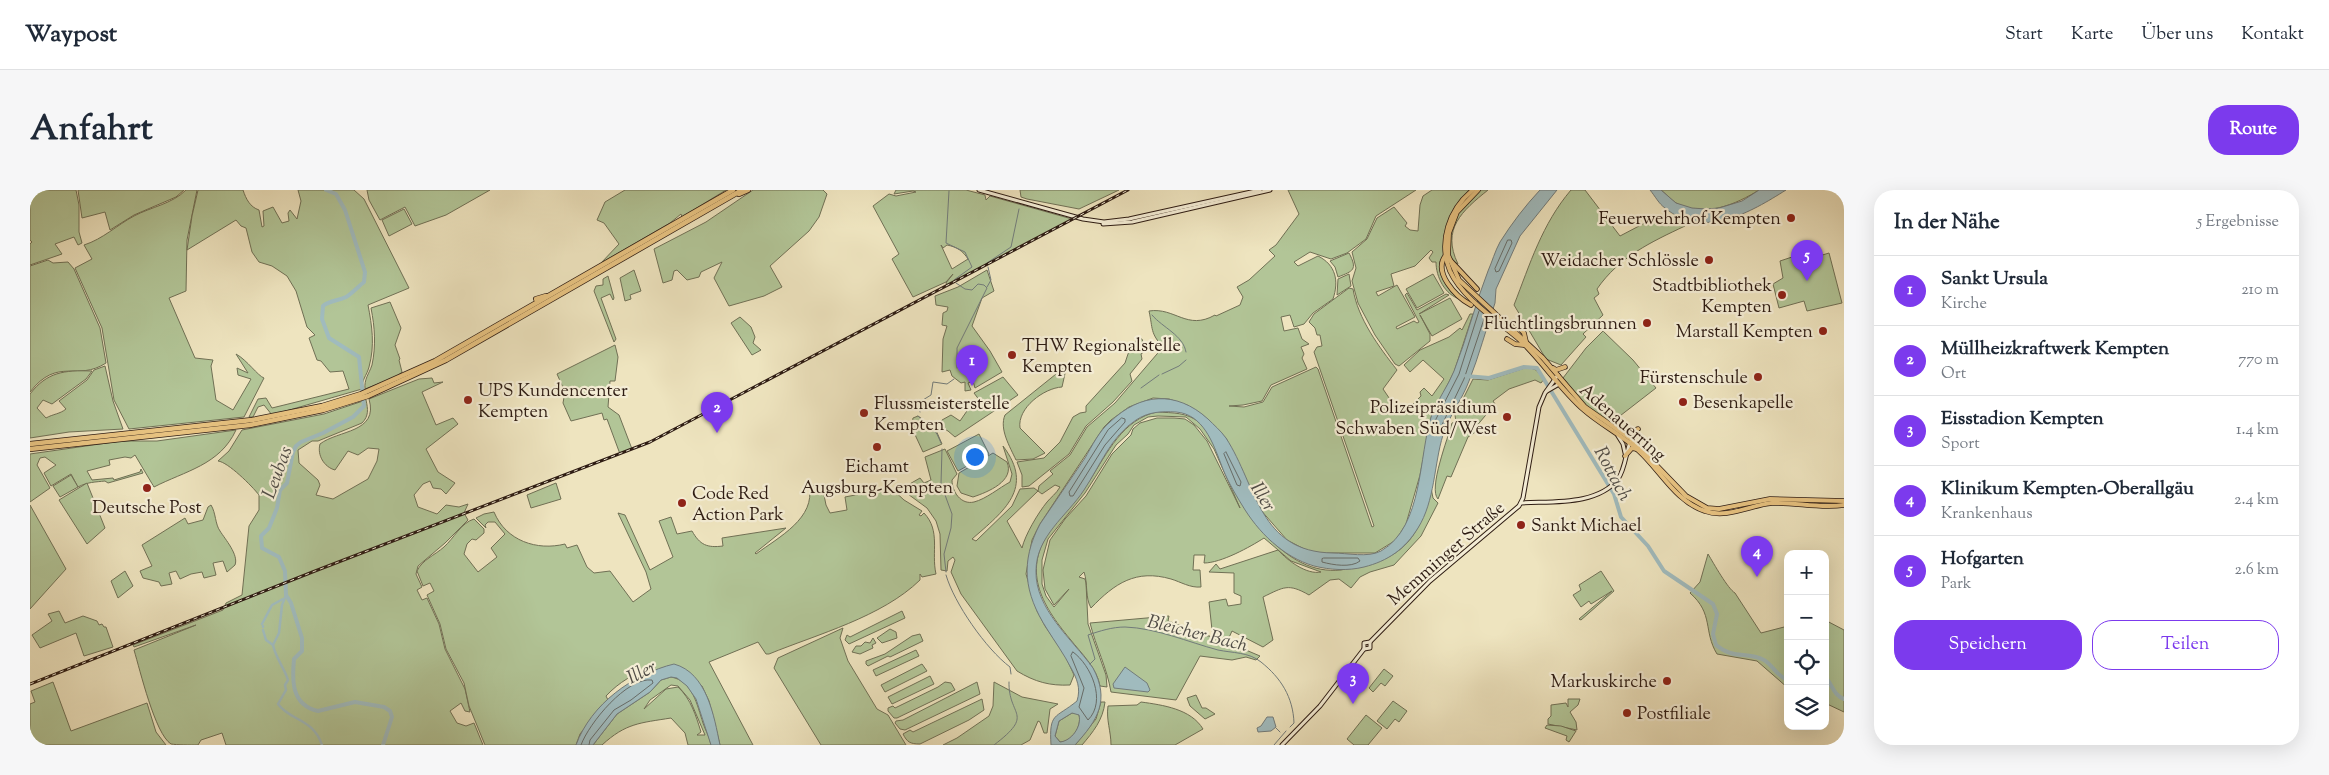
<!DOCTYPE html>
<html lang="de">
<head>
<meta charset="utf-8">
<style>
	body { margin:0; font-family:"Sorts Mill Goudy",serif; background:#f6f6f7; color:#1f2937 }
	.controls { position:absolute; right:15px; bottom:15px; display:grid; overflow:hidden; border-radius:10px; box-shadow:0 5px 20px #0002 }
	.controls button { width:45px; height:45px; display:grid; place-items:center; padding:0; border:0; border-bottom:1px solid #e0e1e3; background:#fff; color:#1f2937; font:25px sans-serif }
	.you { position:absolute; left:944px; top:266px; width:18px; height:18px; margin:-12px; border:4px solid #fff; border-radius:50%; background:#1a73e8; box-shadow:0 0 0 8px #1a73e833 }
	.badge { display:grid; place-items:center; width:32px; height:32px; border-radius:50%; background:#7c3aed; color:#fff; font-size:16px; font-weight:700 }
	.pin { position:absolute; translate:-50% -41px; filter:drop-shadow(0 1px 2px #0008) }
	.pin::after { content:''; position:absolute; top:26px; width:18px; height:15px; background:inherit; clip-path:polygon(0 0,100% 0,50% 100%) }
	.list { margin:0; padding:0; list-style:none }
	h2 { display:flex; justify-content:space-between; align-items:center; height:65px; margin:0; padding:0 20px; font-size:21px }
	h2 small { font-size:16px; font-weight:400; color:#747a83 }
	.list li { display:grid; grid-template-columns:32px 1fr auto; gap:15px; align-items:center; box-sizing:border-box; height:70px; padding:0 20px; border-top:1px solid #e0e1e3 }
	.list b { display:block; font-size:19px; white-space:nowrap }
	.list p { margin:0; font-size:16px; white-space:nowrap; color:#747a83 }
	.list em { font-size:16px; font-style:normal; color:#747a83 }
	.actions { display:flex; gap:10px; padding:15px 20px }
	.actions a { flex:1; padding:11px 0; border:1px solid #7c3aed; border-radius:20px; text-align:center; font-size:18px; color:#7c3aed }
	.actions .main { background:#7c3aed; color:#fff }
	.icon { flex:none; width:28px; height:28px; fill:none; stroke:currentColor; stroke-width:2; stroke-linecap:round; stroke-linejoin:round }
	.map { position:relative; flex:none; width:1814px; height:555px; overflow:hidden; border-radius:20px }
	header { display:flex; align-items:center; gap:30px; box-sizing:border-box; height:70px; padding:0 25px; background:#fff; border-bottom:1px solid #e0e1e3 }
	header strong { font-size:24px }
	nav { display:flex; gap:28px; margin-inline-start:auto; font-size:18px }
	.intro { display:flex; align-items:center; justify-content:space-between; box-sizing:border-box; height:120px; padding:0 30px }
	h1 { margin:0; font-size:35px }
	.button { padding:12px 22px; border-radius:20px; background:#7c3aed; color:#fff; font-size:18px; font-weight:700 }
	main { display:flex; gap:30px; padding:0 30px }
	aside { flex:1; background:#fff; border-radius:20px; box-shadow:0 5px 20px #0002 }
	.map>svg:first-child { display:block }
</style>
</head>
<body>
<header>
<strong>Waypost</strong>
<nav><a>Start</a><a>Karte</a><a>Über uns</a><a>Kontakt</a></nav>
</header>
<div class="intro"><h1>Anfahrt</h1><a class="button">Route</a></div>
<main>
<div class="map">
<svg width="1814" height="555" viewBox="0 0 1814 555">
	<rect width="100%" height="100%" fill="#eee4bf"/>
	<filter id="stains"><feTurbulence type="fractalNoise" baseFrequency=".004" numOctaves="4"/><feColorMatrix values="0 0 0 0 .2 0 0 0 0 .09 0 0 0 0 .02 0 0 0 .5 -.17"/></filter>
	<radialGradient id="worn" r=".72"><stop offset=".6" stop-color="#630" stop-opacity="0"/><stop offset="1" stop-color="#630" stop-opacity=".3"/></radialGradient>
	<g fill="#b2c597" stroke="#707055" fill-rule="evenodd">
		<path d="M0 0H46L49 15V42L52 53 48 55 44 47 25 54 32 64 0 75V54L2 52 0 50Z"/>
		<path d="M48 0H154L146 7 104 25 80 40 75 22 52 28Z"/>
		<path d="M156 0H167L157 50 156 101 139 108 165 168 183 170 181 176 186 210 203 220 221 189 208 185 207 178 218 183 206 164C217 170 228 186 234 188L214 227 99 239 84 210 72 138 45 78 62 69 54 55C73 49 87 35 104 26 121 17 142 14 156 0Z"/>
		<path d="M168 0H213C216 9 220 17 229 20L232 37 234 36 233 21 243 17 252 33 259 31 258 23 260 20 267 29 271 11 268 0H324L334 9 379 98 338 115C342 136 345 155 339 177 337 185 331 191 332 199L242 225 234 215 228 217 223 227H219L228 209 236 208 242 218 319 199 313 181 300 182 291 171 287 170 279 148 285 145 277 137 266 101 257 86 242 76 229 72 222 62 216 38 211 36 206 30 157 60 162 26Z"/>
		<path d="M337 0H460L416 25 385 36 375 17 350 30 339 10Z"/>
		<path d="M595 0H696L652 27 651 24 640 33 571 73 589 54 574 33 567 30 575 12Z"/>
		<path d="M723 0H793L797 4 789 27 779 41 740 76 752 97 734 106 699 116 684 88 692 72 671 82 669 87 657 90 647 80 644 81 642 90 633 93 624 59 676 32Z"/>
		<path d="M866 0H936L955 5 956 10 960 6 1042 29 917 95 916 93 923 84 916 92 883 107 862 69 869 64 843 16 859 4 866 6 886 2 883 1 864 4ZM911 55 913 58 917 55C927 57 933 61 938 69L922 79Z"/>
		<path d="M990 0H1089L1049 19 997 9 991 7Z"/>
		<path d="M1258 0H1386L1346 26 1336 49 1317 63 1301 69 1280 62 1264 72 1268 76 1288 66C1306 75 1309 91 1303 109L1283 123 1274 134 1264 137 1260 125 1251 127 1254 141 1268 138 1272 149 1279 154 1271 157 1274 164 1272 168 1277 179 1241 195 1232 211 1213 215 1199 216 1214 217 1233 212 1242 197 1286 177 1288 179 1342 337 1344 336 1343 333 1284 162 1287 157 1292 156 1290 145H1287L1285 138 1279 132 1284 124 1319 98 1323 99C1328 129 1349 157 1367 180L1353 199 1370 224 1374 223 1391 206 1390 202 1394 198 1402 206 1414 189 1393 170 1380 182 1374 175 1390 160 1419 147 1430 138 1432 140 1440 124H1443L1424 182 1401 228 1390 285 1376 334 1366 350 1345 363H1289L1278 361 1257 350 1229 318 1196 248 1174 226 1157 215 1139 209 1123 208 1099 217 1081 230 1074 237 1010 334 1002 350 996 384 1007 421 1015 436 1035 465 1044 485 1040 495C1020 496 1005 492 987 481L931 404 921 382 925 370 923 367 918 371 917 381 911 380 910 344 906 331 897 318 871 299 890 288 894 293 901 290 895 267 915 259 927 284 922 290C922 302 931 315 944 312 956 309 969 298 980 292L982 284 973 256C1005 298 974 321 942 349L946 351 982 316 990 299 1004 298 1008 301 1009 296 1023 284 1020 281 1040 265 1057 237 1085 213 1133 157C1120 143 1123 139 1119 121 1145 117 1157 141 1185 125L1186 126 1210 115 1213 107 1207 97 1219 90 1245 66 1239 60 1246 55 1269 24ZM1025 295 1030 297C1026 304 1021 307 1017 312 1008 323 995 345 992 358L977 331 1008 301 1012 304Z"/>
		<path d="M1402 0H1458C1432 21 1411 39 1428 74L1419 69 1410 71C1409 87 1418 99 1430 109 1415 105 1406 87 1406 72H1402L1399 68 1403 62 1401 60 1385 76 1361 84 1364 96 1346 102 1348 106 1367 95 1385 127 1366 137 1367 139 1384 131 1387 133 1389 132 1375 105 1377 103 1387 120 1416 104 1419 105 1389 124 1420 108 1432 129 1402 146 1390 125 1400 144V151L1369 176 1365 174 1345 145 1328 113 1322 91 1326 78 1322 62 1337 49 1347 28 1364 17 1377 33 1375 36 1380 40 1388 41 1390 15 1393 6Z"/>
		<path d="M1541 0H1555L1590 46 1630 25 1655 36C1621 52 1589 67 1567 99L1569 104 1564 108 1573 125 1553 144 1556 147 1531 175 1516 169 1484 115C1500 74 1512 34 1541 0Z"/>
		<path d="M1631 0H1729C1707 14 1672 29 1646 13 1641 10 1636 4 1631 0Z"/>
		<path d="M374 19 382 34 359 46 352 30Z"/>
		<path d="M1319 63C1328 80 1323 81 1308 87L1305 77 1300 71Z"/>
		<path d="M1774 63 1776 70 1799 63 1812 113 1777 121 1774 111 1749 118 1743 94 1753 88 1750 71Z"/>
		<path d="M18 70 23 73 38 72 44 79 70 138 76 173C47 192 28 166 0 202V76Z"/>
		<path d="M604 80 611 101 600 105 601 109 595 111 590 88Z"/>
		<path d="M957 80 964 101 952 108 942 136 960 161 972 182 945 198 943 191 938 193 941 200 935 201V192L931 193 922 186 920 180 912 182 913 149 917 136 912 135 913 123 917 121 918 117 906 115 905 106 928 97Z"/>
		<path d="M1319 84 1321 96 1307 105 1308 89Z"/>
		<path d="M1403 84 1414 103 1387 118 1376 99Z"/>
		<path d="M578 86 584 108 583 110 580 104 571 108 586 149 584 152 564 101 566 96 573 95V89Z"/>
		<path d="M360 112 371 138 365 155 370 169 369 170 372 182 366 187 335 199C334 189 339 184 342 175 346 156 345 138 341 118Z"/>
		<path d="M710 127 721 137 725 147 723 153 731 160 722 165 701 133Z"/>
		<path d="M1573 141 1603 170 1626 198 1586 229 1589 235 1584 236 1556 216 1533 188 1556 158Z"/>
		<path d="M1107 148 1112 149 1115 161 1111 164 1112 169 1100 184 1102 191 1083 212 1056 236 1039 264 999 296 992 297V285L987 272 1014 268 1030 252 1043 227 1050 223 1056 222V216L1095 173 1101 155 1105 154Z"/>
		<path d="M585 155 588 167 585 191H580L578 217 589 225 602 259 590 264 577 229 574 230 572 223 541 231 533 213 535 202 527 184Z"/>
		<path d="M1041 172 1036 179 1032 197C1014 198 987 218 990 238L1015 263 1003 269 986 270C980 257 969 239 975 225Z"/>
		<path d="M75 176 83 211 93 239 39 242 0 248V204C17 182 34 180 62 181L56 189 22 214 13 210 7 218 16 228C23 224 30 224 36 219L29 211 57 190 64 180Z"/>
		<path d="M1498 177 1506 180 1514 189 1511 193 1505 190 1479 199 1463 211 1465 214 1445 238 1447 241 1438 247 1421 287 1417 286 1408 309C1398 299 1418 248 1422 233L1426 232 1425 225 1443 189 1458 190Z"/>
		<path d="M973 187 988 205 925 247 918 241 909 236 912 230 921 225 930 231 939 218 950 211 944 203Z"/>
		<path d="M402 188 404 193 413 192 392 202 406 235 423 228 428 234 396 259 408 282 425 293 416 304 411 299 403 298 400 291 393 294 384 305 388 317 407 324 416 315 429 317 438 314 434 323 438 330 415 353 388 376 386 384 392 397 387 400 392 410 397 408 409 434 415 459 435 499 440 522 435 521 431 513 420 521 427 533 436 536 444 533 453 555H196L192 543 171 550 168 555C160 555 147 555 141 554 125 544 110 480 104 460L166 435 104 457 103 455 193 420 196 413 212 405 219 336 229 320V305C222 296 198 272 188 271L199 261 212 240 294 224 336 210C338 219 339 226 332 233L288 251H282L268 260 269 273 288 290 290 295 286 305 303 309 338 289 347 271 349 259 338 258 328 265 318 261 305 280C294 277 287 265 290 254 308 240 349 243 339 209L389 189Z"/>
		<path d="M1127 222C1143 223 1157 222 1170 233 1183 245 1187 265 1194 280 1215 323 1255 386 1311 380 1321 378 1331 375 1341 373 1380 364 1393 335 1401 298L1403 308 1408 313 1391 346 1364 375 1340 382 1330 387 1321 398 1309 389 1300 390 1279 405C1258 393 1254 397 1233 407L1243 450 1233 457 1202 441 1197 452 1230 466 1226 470 1216 467 1202 470 1170 466 1146 510 1081 502C1077 478 1066 457 1060 433L1139 426 1138 431 1161 439 1168 446H1180L1181 449 1183 447 1186 449 1188 447 1183 444 1182 440 1179 412 1196 409 1198 416 1211 414V406L1204 403V383L1179 382 1186 374 1190 379 1248 360C1258 371 1277 385 1291 382L1261 371 1234 348C1220 357 1191 373 1174 373L1175 365H1164L1163 380H1170L1171 397C1160 398 1151 392 1141 389 1106 379 1085 393 1061 418 1055 408 1058 393 1054 382L1049 387 1055 389 1056 393 1058 434 1076 485 1077 497 1070 496C1067 478 1051 463 1040 449 1011 414 991 380 1022 337 1035 321 1049 307 1060 290 1077 263 1093 229 1127 222ZM1128 226 1156 227 1170 239 1184 259 1210 318 1177 251 1164 235 1155 229 1144 228H1127L1110 233 1103 239 1101 245 1082 264 1056 306 1035 329 1020 350 1013 380 1015 399 1024 415 1039 399 1024 417 1016 406 1012 394V370L1018 349 1055 303 1086 255 1098 244 1104 235 1118 227Z"/>
		<path d="M888 226 905 238 912 254 893 262 881 236 883 228Z"/>
		<path d="M206 240C190 275 155 281 124 297L105 265 101 268 95 267 79 270 80 275 57 281 62 290 83 288 84 290 110 282 111 279 113 283 78 293 75 291C66 292 57 292 48 297L41 284 21 296 14 283 26 275 15 267 10 268 7 275 20 298 0 312V264L91 251H127Z"/>
		<path d="M949 244 959 264 928 281 917 261Z"/>
		<path d="M963 263 977 272C985 291 958 302 943 307L931 303 927 296 929 283Z"/>
		<path d="M41 285 48 297 30 307 23 296Z"/>
		<path d="M57 293 75 338 57 354 29 310Z"/>
		<path d="M526 293 531 309 501 318 497 305Z"/>
		<path d="M792 295 796 315 800 323 817 320 815 307 861 298 874 310 892 321 889 325 891 326 894 323C911 341 901 362 906 384L892 387 890 384V390C852 427 788 444 739 464H736L728 452 679 472 723 555H690L679 511 672 496 638 476 624 481 622 476C604 484 589 492 576 506L578 510 550 544 546 555H455L439 516 434 493 416 459 410 434 397 405 404 401 400 393 393 396 387 381C392 370 405 365 414 357 424 348 431 333 444 329L454 339V343L446 350 442 349 437 354 434 364 448 382 467 367 461 358 475 344 465 332H458L455 335 456 338 446 328 454 324 464 322C476 351 507 361 535 354L537 358 547 355 557 377 564 383 580 381 603 412 621 399 616 382 588 323 595 325 620 380 643 367 629 331 641 327 647 344 662 341C670 355 677 358 693 356L692 348 756 338 725 363 726 364C749 347 786 328 779 296Z"/>
		<path d="M0 315 36 379 0 419Z"/>
		<path d="M181 315C186 323 185 334 190 341 195 349 209 365 205 375L197 382 193 371 183 373 186 385 174 388 172 382 161 384 150 389 146 381 139 383 142 394 131 396 129 392 113 388 110 381 122 376 112 355 155 328 158 334 173 330 178 317Z"/>
		<path d="M1678 364C1684 374 1698 399 1705 403L1731 443 1758 436V498L1727 471 1687 464C1673 441 1684 424 1660 403L1670 392Z"/>
		<path d="M95 381 103 396 88 408 81 391Z"/>
		<path d="M1571 381 1584 401 1551 430 1549 429 1582 401 1561 414 1559 411 1551 417 1543 405 1551 400 1549 395Z"/>
		<path d="M29 421 35 433 53 426 67 431 69 435 72 434 74 437H76L83 457 54 466 46 443 10 458 2 445 22 431 18 424Z"/>
		<path d="M872 421 875 428 819 454 815 450 817 445 820 447Z"/>
		<path d="M1795 430 1814 440V522L1795 513Z"/>
		<path d="M813 438 810 448 818 471 847 519 858 525 876 555H791L744 478 748 468Z"/>
		<path d="M860 439 866 442 867 448 852 453 847 448Z"/>
		<path d="M890 444 893 451 860 467 858 466 838 476 836 474V471L855 464 882 446Z"/>
		<path d="M843 448 846 453 842 455 843 458 830 464 822 462 826 456H831L835 452 840 453Z"/>
		<path d="M886 460 889 466 846 486 843 480Z"/>
		<path d="M892 474 897 481 855 502 851 495Z"/>
		<path d="M1354 479 1363 486 1355 496 1351 493 1343 502 1339 498Z"/>
		<path d="M900 486 904 494 862 514 858 507Z"/>
		<path d="M641 487C663 491 667 515 673 533 675 540 680 547 681 555H658L655 543 641 528C610 533 596 533 572 555H563L587 524 620 502 631 490ZM641 495 648 496 660 510 675 545H667L671 542C666 526 661 509 648 497L636 499 614 519 620 510Z"/>
		<path d="M23 492 41 541 117 513 126 542 136 555H0V514L5 512 1 501Z"/>
		<path d="M915 492 921 493 925 500 867 528H864L858 521V518L863 516 865 518 908 497Z"/>
		<path d="M947 492 950 504 875 540 870 539 865 533 866 531 873 530Z"/>
		<path d="M964 492 992 507 1028 514 1020 519 1017 543H1014L1010 532 1008 531 1000 550 991 555H913L927 548 959 526 963 516Z"/>
		<path d="M1166 505 1172 518H1176L1185 524 1175 529 1160 516 1157 508Z"/>
		<path d="M952 509 954 520 939 530 890 554C880 554 877 552 873 544L880 540 883 542Z"/>
		<path d="M1538 509H1550L1548 515 1540 522 1546 532 1547 540 1518 534V529L1521 526V515L1536 513 1538 517Z"/>
		<path d="M1363 511 1377 521 1369 532 1365 529 1357 539 1347 531Z"/>
		<path d="M1071 512H1075C1073 530 1063 542 1052 555H1045L1066 529Z"/>
		<path d="M1111 512C1133 515 1161 519 1173 539L1145 555H1081C1081 541 1076 530 1078 516L1107 515Z"/>
		<path d="M1042 523H1047L1049 525C1052 536 1042 552 1030 552L1025 546 1029 531Z"/>
		<path d="M1336 525 1352 538 1338 555H1324L1317 549Z"/>
		<path d="M1517 535 1531 536 1546 541 1539 552 1536 550 1537 546 1515 538Z"/>
	</g>
	<g fill="#a0bbbe" stroke="#727b7a" fill-rule="evenodd">
		<path d="M1510 0H1527L1490 46 1466 99 1465 113C1456 139 1449 166 1439 191 1432 210 1419 226 1413 245 1404 274 1405 311 1388 338 1375 359 1358 371 1334 377 1318 381 1300 380 1284 376 1253 367 1228 342 1212 315 1204 302 1196 288 1191 274 1183 253 1173 224 1146 222 1131 221 1118 222 1106 230 1081 246 1070 276 1054 300 1037 326 1006 346 1006 381 1005 419 1042 449 1063 478 1080 510 1068 530 1045 555H1021C1019 522 1025 529 1047 511 1051 498 1047 489 1041 478 1034 464 1025 452 1017 439 994 403 990 372 1010 334 1025 312 1040 290 1055 268 1062 256 1069 241 1080 232 1110 203 1146 200 1178 229 1184 235 1191 241 1196 248 1227 296 1229 362 1303 363 1317 363 1338 368 1351 361 1394 336 1388 266 1402 224 1408 209 1418 196 1424 181 1437 148 1445 114 1458 81 1462 72 1465 61 1470 52 1482 33 1495 16 1510 0ZM1042 523 1049 525C1052 537 1041 551 1030 552L1025 546 1029 531Z"/>
		<path d="M1620 0H1631L1646 13 1662 18 1676 19 1689 18 1712 11 1729 0H1756C1721 22 1674 50 1635 18 1629 14 1625 6 1620 0Z"/>
		<path d="M644 474C677 483 684 526 690 555H681L666 509 657 496 647 488 641 487 631 490 620 502 587 524 563 555H546C561 514 603 484 644 474Z"/>
		<path d="M1095 477 1117 493 1120 500 1118 502 1084 498 1083 494Z"/>
		<path d="M1237 527H1243L1246 537 1241 541 1228 542 1227 538 1231 536Z"/>
	</g>
	<g fill="none" stroke-linecap="round" stroke-linejoin="round">
		<g stroke="#676c68" stroke-width="1">
			<path d="M1478 50H1481L1482 53 1469 81 1466 82 1465 79Z"/>
			<path d="M1449 121 1429 184 1406 229V242L1409 241 1434 189 1455 126"/>
			<path d="M1092 228 1095 229V232L1075 255 1043 306H1040L1039 302 1078 240Z"/>
			<path d="M1196 262 1211 292 1210 296 1207 295 1194 264Z"/>
			<path d="M1294 368H1328L1330 371C1321 378 1303 375 1292 372V369Z"/>
			<path d="M1043 462C1061 475 1077 511 1058 530L1049 517 1054 498 1041 466Z"/>
			<path d="M551 555C559 533 597 487 622 490L623 493 601 510 584 520 560 550 559 555"/>
		</g>
		<g stroke="#727b7a" stroke-width="1">
			<path d="M919 1 916 53 935 62 942 77 924 90"/>
			<path d="M957 73 981 57 989 19"/>
			<path d="M926 93 935 99 942 100 948 94 954 95 957 98 927 158V178"/>
			<path d="M957 97 961 90 958 77"/>
			<path d="M1122 125C1133 138 1153 145 1156 162"/>
			<path d="M1132 184 1149 176 1156 170"/>
			<path d="M1111 198 1129 185"/>
			<path d="M890 222 888 213 901 205 903 192 917 194 924 189"/>
			<path d="M888 226 907 244 911 253"/>
			<path d="M912 259 911 294 922 324 921 338 914 364 916 382"/>
			<path d="M916 385C924 413 956 459 980 477L981 484"/>
			<path d="M1060 474 1065 469 1058 445C1070 441 1082 437 1095 437 1126 438 1158 452 1188 460 1202 463 1219 462 1231 472 1251 488 1263 507 1264 533L1260 537"/>
			<path d="M1246 538 1250 542"/>
			<path d="M964 555C1006 523 978 527 979 492"/>
			<path d="M1244 555 1256 541"/>
		</g>
		<g stroke="#a0bbbe" stroke-width="2.5">
			<path d="M256 405 252 415 249 443 243 455C246 469 254 477 258 490L255 495 256 500 248 514C260 531 283 528 292 555"/>
			<path d="M232 434 242 415 253 409"/>
			<path d="M233 437V436"/>
			<path d="M233 440 236 450 243 455"/>
		</g>
		<g stroke="#a0bbbe" stroke-width="4">
			<path d="M296 0 306 4 315 20 335 82 334 92C329 96 320 105 316 107 308 111 300 110 293 116L292 129 299 148 329 167 334 216 323 227 293 243 271 252 266 256 263 262 257 293 250 300 247 318 239 338 231 346 232 358 249 367 255 381 256 405 261 413 272 448V461L264 469C262 490 261 515 288 521L325 512 354 517 360 521 362 527 353 555"/>
			<path d="M1436 186 1459 188 1494 177 1507 178 1584 304 1591 327 1618 356 1634 381 1683 414 1687 424 1683 444 1686 455C1704 470 1716 461 1734 470 1743 475 1746 486 1758 490"/>
			<path d="M1795 487C1803 495 1803 505 1814 509"/>
		</g>
		<defs>
			<g id="secondary">
				<path d="M949 0 1053 29 1074 32 1099 29 1230 0"/>
				<path d="M1073 34 1102 32 1240 0"/>
				<path d="M1517 201 1529 194"/>
				<path d="M1588 246 1593 254 1595 263"/>
				<path d="M1491 313C1521 311 1567 316 1588 289 1595 279 1596 263 1600 252"/>
				<path d="M1334 459 1340 458V452"/>
				<path d="M1252 555 1290 516 1334 459V453L1340 452 1400 391 1489 316 1493 308 1509 217 1515 203 1528 185"/>
			</g>
			<g id="primary">
				<path d="M1443 0C1419 19 1408 52 1420 81 1432 108 1468 131 1490 150 1513 172 1530 199 1554 220 1571 235 1592 245 1609 261 1630 280 1646 312 1675 321 1697 329 1720 315 1742 313 1766 312 1790 319 1814 315"/>
				<path d="M1448 0 1427 22 1419 43 1418 65 1429 90 1513 168 1555 217 1601 249 1656 306 1677 318 1689 319 1740 309 1814 311"/>
				<path d="M1416 65C1402 82 1426 107 1441 115"/>
				<path d="M1419 69 1447 99"/>
				<path d="M1484 132 1494 143 1496 152"/>
				<path d="M1477 149 1485 154 1494 155"/>
				<path d="M1523 178 1526 180 1535 177"/>
				<path d="M1593 242H1602L1608 239"/>
				<path d="M1595 266 1602 258 1607 259"/>
			</g>
			<g id="highway">
				<path d="M709 4 718 0"/>
				<path d="M506 109 516 106"/>
				<path d="M0 254 222 230 292 216 331 204 405 171 703 0"/>
				<path d="M0 259 220 235 293 220 338 206 416 170 712 0"/>
			</g>
		</defs>
		<use href="#secondary" stroke="#2e1c13" stroke-width="5"/>
		<use href="#primary" stroke="#2e1c13" stroke-width="5.5"/>
		<use href="#highway" stroke="#2e1c13" stroke-width="6"/>
		<use href="#secondary" stroke="#f4edd5" stroke-width="3"/>
		<use href="#primary" stroke="#e7c280" stroke-width="4"/>
		<use href="#highway" stroke="#e7c280" stroke-width="4.5"/>
		<defs>
			<path id="rail" d="M0 494 285 381 620 252 1098 0"/>
		</defs>
		<use href="#rail" stroke="#2e1c13" stroke-width="3"/>
		<use href="#rail" stroke="#f4edd5" stroke-width="1" stroke-dasharray="4" stroke-linecap="butt"/>
	</g>
	<g fill="#8f2418" stroke="#f4edd5" stroke-width="2">
		<circle cx="1761" cy="28" r="5"/>
		<circle cx="1679" cy="70" r="5"/>
		<circle cx="1752" cy="105" r="5"/>
		<circle cx="1617" cy="133" r="5"/>
		<circle cx="1793" cy="141" r="5"/>
		<circle cx="982" cy="165" r="5"/>
		<circle cx="1728" cy="187" r="5"/>
		<circle cx="438" cy="210" r="5"/>
		<circle cx="1653" cy="212" r="5"/>
		<circle cx="834" cy="223" r="5"/>
		<circle cx="1477" cy="227" r="5"/>
		<circle cx="847" cy="257" r="5"/>
		<circle cx="117" cy="298" r="5"/>
		<circle cx="652" cy="313" r="5"/>
		<circle cx="1491" cy="335" r="5"/>
		<circle cx="1637" cy="491" r="5"/>
		<circle cx="1597" cy="523" r="5"/>
	</g>
	<g text-anchor="middle" stroke-width="4.5" stroke-linejoin="round" paint-order="stroke">
		<g font-size="18" fill="#2e1c13" stroke="#f4edd5" text-anchor="end">
			<text x="1751" y="34">Feuerwehrhof Kempten</text>
			<text x="1669" y="76">Weidacher Schlössle</text>
			<text x="1742" y="101">Stadtbibliothek<tspan x="1742" dy="21">Kempten</tspan></text>
			<text x="1607" y="139">Flüchtlingsbrunnen</text>
			<text x="1783" y="147">Marstall Kempten</text>
			<text x="992" y="161" text-anchor="start">THW Regionalstelle<tspan x="992" dy="21">Kempten</tspan></text>
			<text x="1718" y="193">Fürstenschule</text>
			<text x="448" y="206" text-anchor="start">UPS Kundencenter<tspan x="448" dy="21">Kempten</tspan></text>
			<text x="1663" y="218" text-anchor="start">Besenkapelle</text>
			<text x="844" y="219" text-anchor="start">Flussmeisterstelle<tspan x="844" dy="21">Kempten</tspan></text>
			<text x="1467" y="223">Polizeipräsidium<tspan x="1467" dy="21">Schwaben Süd/West</tspan></text>
			<text x="847" y="282" text-anchor="middle">Eichamt<tspan x="847" dy="21">Augsburg-Kempten</tspan></text>
			<text x="662" y="309" text-anchor="start">Code Red<tspan x="662" dy="21">Action Park</tspan></text>
			<text x="117" y="323" text-anchor="middle">Deutsche Post</text>
			<text x="1501" y="341" text-anchor="start">Sankt Michael</text>
			<text x="1627" y="497">Markuskirche</text>
			<text x="1607" y="529" text-anchor="start">Postfiliale</text>
		</g>
		<g font-size="18" fill="#2e1c13" stroke="#f4edd5">
			<text transform="translate(1593 232) rotate(41)" y="6">Adenauerring</text>
			<text transform="translate(1416 363) rotate(-41)" y="6">Memminger Straße</text>
		</g>
		<g font-size="19" font-style="italic" fill="#504c46" stroke="#f4edd5">
			<text transform="translate(246 282) rotate(-70)" y="7">Leubas</text>
			<text transform="translate(1584 283) rotate(62)" y="7">Rottach</text>
			<text transform="translate(1234 306) rotate(58)" y="7">Iller</text>
			<text transform="translate(1168 442) rotate(14)" y="7">Bleicher Bach</text>
			<text transform="translate(611 481) rotate(-27)" y="7">Iller</text>
		</g>
	</g>
	<rect width="100%" height="100%" filter="url(#stains)"/>
	<rect width="100%" height="100%" fill="url(#worn)"/>
</svg>
<div class="controls">
<button>+</button>
<button>−</button>
<button><svg class="icon" aria-label="locate" viewBox="0 0 24 24"><circle cx="12" cy="12" r="6"/><path d="M12 2v4M12 18v4M2 12h4M18 12h4"/></svg></button>
<button><svg class="icon" aria-label="layers" viewBox="0 0 24 24"><path d="M12 4l9 5-9 5-9-5zM3 14l9 5 9-5"/></svg></button>
</div>
<div class="you"></div>
<div class="pin badge" style="left:942px;top:196px">1</div>
<div class="pin badge" style="left:687px;top:243px">2</div>
<div class="pin badge" style="left:1323px;top:514px">3</div>
<div class="pin badge" style="left:1727px;top:387px">4</div>
<div class="pin badge" style="left:1777px;top:91px">5</div>
</div>
<aside>
<h2>In der Nähe<small>5 Ergebnisse</small></h2>
<ul class="list">
<li><span class="badge">1</span><div><b>Sankt Ursula</b><p>Kirche</p></div><em>210 m</em></li>
<li><span class="badge">2</span><div><b>Müllheizkraftwerk Kempten</b><p>Ort</p></div><em>770 m</em></li>
<li><span class="badge">3</span><div><b>Eisstadion Kempten</b><p>Sport</p></div><em>1.4 km</em></li>
<li><span class="badge">4</span><div><b>Klinikum Kempten-Oberallgäu</b><p>Krankenhaus</p></div><em>2.4 km</em></li>
<li><span class="badge">5</span><div><b>Hofgarten</b><p>Park</p></div><em>2.6 km</em></li>
</ul>
<div class="actions"><a class="main">Speichern</a><a>Teilen</a></div>
</aside>
</main>
</body>
</html>
